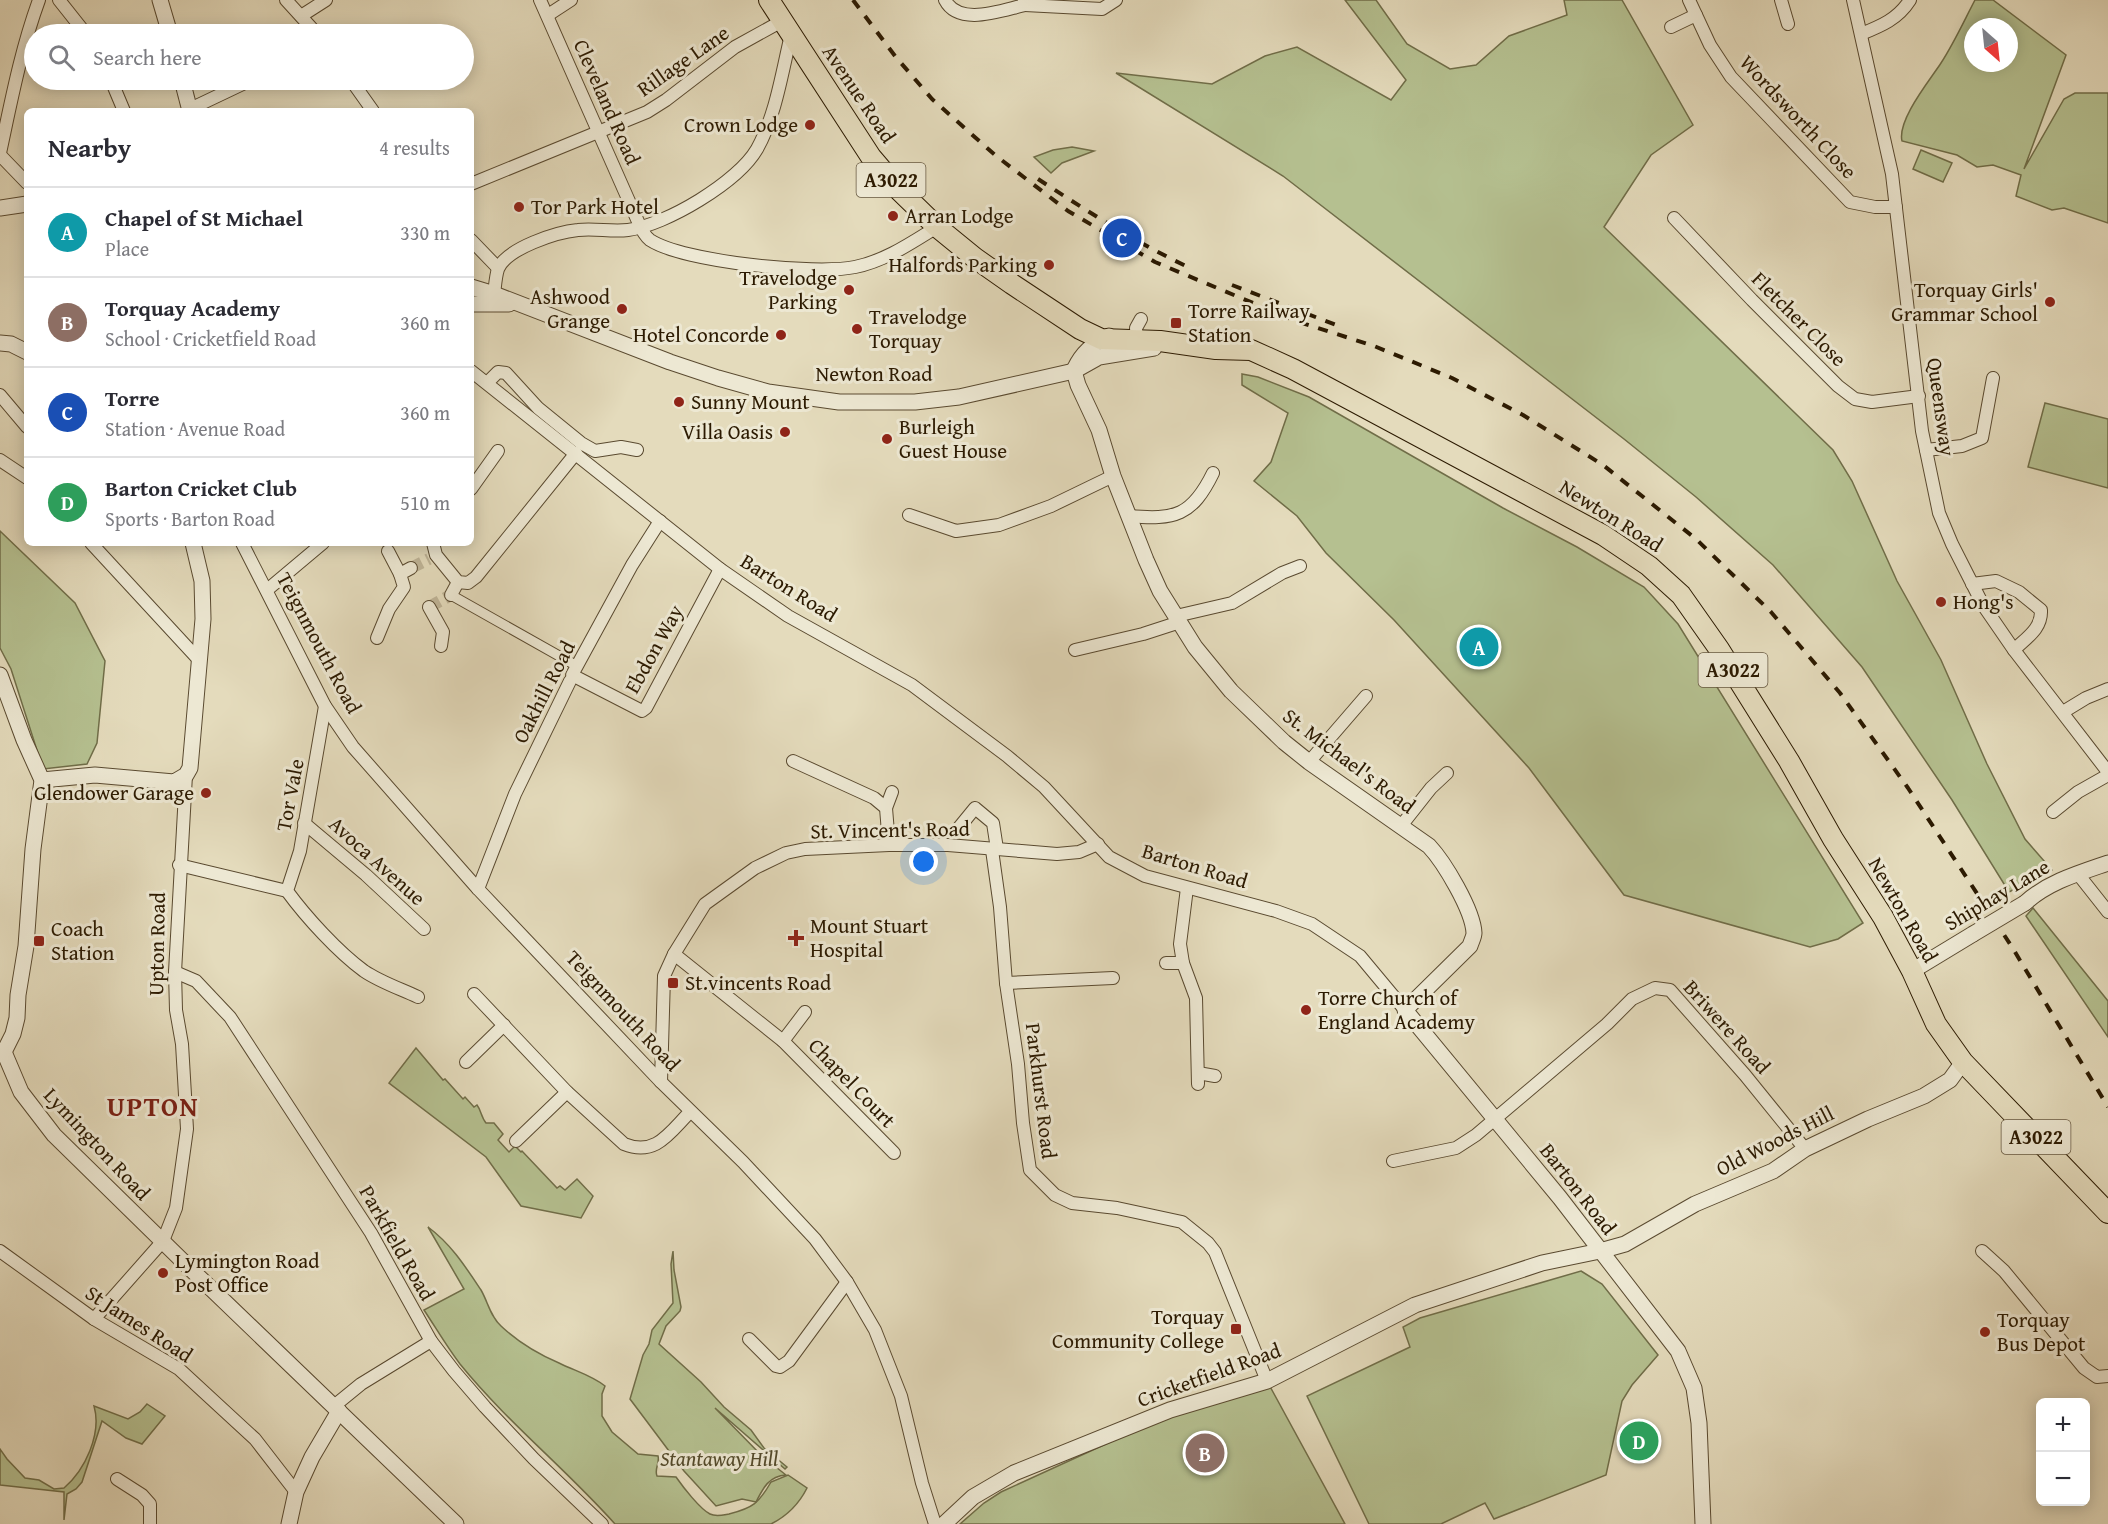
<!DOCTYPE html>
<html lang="en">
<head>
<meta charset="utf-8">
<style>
	body { margin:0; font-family:"Gentium Book Plus",serif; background:#f2f2f3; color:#2b2b33 }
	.controls { position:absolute; right:18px; bottom:18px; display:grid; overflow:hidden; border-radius:9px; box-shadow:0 3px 15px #0003 }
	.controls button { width:54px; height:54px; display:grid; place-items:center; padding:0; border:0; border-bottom:2px solid #e1e1e2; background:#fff; color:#2b2b33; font:30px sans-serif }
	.compass { position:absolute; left:1964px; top:18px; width:54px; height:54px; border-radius:50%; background:#fff; box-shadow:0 3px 15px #0003; rotate:153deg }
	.you { position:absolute; left:924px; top:862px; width:21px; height:21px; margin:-15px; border:4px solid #fff; border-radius:50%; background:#1a73e8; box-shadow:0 0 0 9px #1a73e833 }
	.badge { display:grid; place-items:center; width:39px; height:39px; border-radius:50%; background:#0f766e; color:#fff; font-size:20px; font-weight:700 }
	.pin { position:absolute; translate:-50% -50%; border:3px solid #fff; box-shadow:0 2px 6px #0006 }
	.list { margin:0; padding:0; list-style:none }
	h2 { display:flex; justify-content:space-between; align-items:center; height:78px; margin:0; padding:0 24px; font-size:26px }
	h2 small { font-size:20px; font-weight:400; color:#7c7c81 }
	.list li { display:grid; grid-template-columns:39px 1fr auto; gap:18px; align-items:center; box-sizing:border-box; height:90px; padding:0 24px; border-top:2px solid #e1e1e2 }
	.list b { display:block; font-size:22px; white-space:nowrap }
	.list p { margin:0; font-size:20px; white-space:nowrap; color:#7c7c81 }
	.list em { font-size:20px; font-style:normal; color:#7c7c81 }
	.icon { flex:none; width:33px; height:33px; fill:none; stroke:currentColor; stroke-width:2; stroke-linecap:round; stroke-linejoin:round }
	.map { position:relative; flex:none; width:2108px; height:1524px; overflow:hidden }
	.search { position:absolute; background:#fff; box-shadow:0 3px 15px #0003; left:24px; top:24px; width:450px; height:66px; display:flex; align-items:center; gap:15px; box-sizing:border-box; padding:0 21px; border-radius:33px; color:#7c7c81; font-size:22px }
	.panel { position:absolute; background:#fff; box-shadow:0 3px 15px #0003; left:24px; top:108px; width:450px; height:438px; border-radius:9px }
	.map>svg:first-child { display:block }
</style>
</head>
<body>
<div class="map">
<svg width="2108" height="1524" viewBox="0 0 2108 1524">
	<rect width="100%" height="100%" fill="#e4dbbc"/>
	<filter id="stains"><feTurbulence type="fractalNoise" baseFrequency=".00333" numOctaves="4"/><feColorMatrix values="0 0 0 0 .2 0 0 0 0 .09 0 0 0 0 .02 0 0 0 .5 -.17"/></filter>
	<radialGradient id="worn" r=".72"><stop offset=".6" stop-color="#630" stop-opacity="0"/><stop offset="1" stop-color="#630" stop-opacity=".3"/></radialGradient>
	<g fill="#b5c090" stroke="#706d48" stroke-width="1.5" fill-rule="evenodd">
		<path d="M1345 0H1376L1407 44 1450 69 1476 65 1509 36 1567 15 1564 0H1622L1693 125 1651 155 1604 227 1833 450 1852 481 1897 581 1941 660 1987 764 2025 839 2052 870 2009 892 1952 800 1862 667 1773 565 1696 497 1624 439 1283 176 1116 73 1212 84 1265 56 1297 47 1391 100 1406 80Z"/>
		<path d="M1975 0H1993L2066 55 2024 169 2064 99 2075 93H2108V223L2064 208 2052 210 2016 196 2021 175 1993 165 1977 167 1957 155 1902 141C1897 120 1930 80 1941 63 1954 43 1964 21 1975 0ZM1973 27H2009V63H1973Z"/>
		<path d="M1072 147 1094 151 1062 163 1051 173 1034 157 1053 150Z"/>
		<path d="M1921 150 1952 163 1943 182 1913 169Z"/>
		<path d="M1242 374 1258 377 1309 397 1503 508 1577 547 1644 587 1678 624 1863 923 1838 939 1810 947 1624 895 1529 768 1394 620 1326 553 1297 516 1254 481 1271 462 1288 413 1242 385Z"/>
		<path d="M2045 403 2108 419V488L2028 467Z"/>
		<path d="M0 531 75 603 105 661 97 743 87 764 43 769 11 669 0 648Z"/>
		<path d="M2033 908 2108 1001V1037L2026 916Z"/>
		<path d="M416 1048 443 1080 445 1079 463 1099 465 1097 474 1107 477 1105C481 1110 481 1117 486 1123H494L503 1134 498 1140 509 1152 515 1146 521 1152 522 1151 557 1188 560 1186 565 1190 577 1179 593 1196 581 1218 521 1206 486 1157 389 1083Z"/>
		<path d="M428 1227C451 1244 465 1266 481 1290 488 1302 490 1316 501 1326 518 1342 538 1354 559 1363 575 1371 591 1375 605 1386L602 1394V1416L612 1432 638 1454 658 1456C660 1463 654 1469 657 1476L676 1477C683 1487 700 1509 710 1514 716 1517 723 1515 729 1514 753 1508 759 1503 771 1482L788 1475 807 1488C799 1504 787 1516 771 1524H615C566 1469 507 1422 460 1364 447 1347 436 1328 424 1310L464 1289Z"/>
		<path d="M673 1251 674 1270 681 1307 680 1311 666 1326 659 1344 701 1382 724 1407 751 1430 764 1448 787 1467 785 1469 715 1408 762 1456 786 1475C769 1476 763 1488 756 1502L742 1499 716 1506 684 1471 630 1399 643 1355 649 1344 652 1330 673 1303 671 1264Z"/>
		<path d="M1581 1271 1602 1284 1658 1355 1632 1385 1622 1401 1606 1475 1494 1519 1485 1503 1441 1524H1369L1307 1396 1410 1347 1403 1327 1420 1318Z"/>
		<path d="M1267 1381 1345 1524H960L984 1503 1001 1492 1154 1422Z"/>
		<path d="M147 1404 165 1416 142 1444 126 1438 102 1421 82 1482 76 1489 67 1494 64 1520V1492L0 1485V1449L7 1459 25 1478 39 1480 54 1489 64 1488C85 1470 102 1434 94 1406L128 1419 140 1412Z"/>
	</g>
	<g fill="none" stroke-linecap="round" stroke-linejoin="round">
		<g stroke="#bfb497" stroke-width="12" stroke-dasharray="12 6" stroke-linecap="butt">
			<path d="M411 568 429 559"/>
			<path d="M429 607 451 595"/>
		</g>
		<defs>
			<path id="pedestrian" d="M451 595 577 666"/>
			<g id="minor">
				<path d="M59 0 86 34"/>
				<path d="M286 0 317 34"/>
				<path d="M540 0 636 217C639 224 643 235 650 240 683 262 816 275 855 267 885 261 911 243 937 227"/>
				<path d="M945 0C959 27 1002 10 1025 5"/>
				<path d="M1024 0 1025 5 1102 9 1116 0"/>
				<path d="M1689 0 1710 45 1731 77 1850 202 1875 207H1896"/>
				<path d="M1781 0 1788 24"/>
				<path d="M1853 0 1892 174 1922 431 1939 513 1952 544 1983 605 2014 650 2108 772"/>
				<path d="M548 15 571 0"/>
				<path d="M301 16 326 0"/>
				<path d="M1671 27 1696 15"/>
				<path d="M1861 34C1881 26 1898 19 1910 0"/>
				<path d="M111 80 124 111"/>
				<path d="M351 80 373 111"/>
				<path d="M190 109 251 80"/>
				<path d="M0 153C11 102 21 49 39 0"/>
				<path d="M0 155 27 183"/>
				<path d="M471 184 647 112 666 100 735 47 782 21"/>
				<path d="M1674 218 1752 300 1838 386 1855 399 1872 402 1919 396"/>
				<path d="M471 240 498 268"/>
				<path d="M493 301C495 291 495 278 498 269 507 248 557 232 578 230 595 228 611 232 628 230 666 225 738 182 757 149 776 115 782 72 791 35"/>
				<path d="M1137 341 1136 328 1141 319"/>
				<path d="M471 371 720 569 788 616 912 685 1007 756 1044 787 1109 857 1145 876 1276 911 1312 924 1360 956 1405 1010"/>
				<path d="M487 383 498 372 506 373 538 408 581 443 595 451 621 447 637 450"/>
				<path d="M0 395 27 427"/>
				<path d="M1926 450 1962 446 1982 438 1993 378"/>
				<path d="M0 460 27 478"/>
				<path d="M471 489 498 451"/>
				<path d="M909 515 956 531 999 525 1051 506 1113 476"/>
				<path d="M1129 516C1175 520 1192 516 1213 473"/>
				<path d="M660 521 632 565 572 675 642 711 646 708 720 569"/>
				<path d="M91 543 199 660"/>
				<path d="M242 543 325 706 353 747 478 889 661 1082 743 1162 815 1239 847 1282 875 1330 901 1396 922 1483 935 1524"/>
				<path d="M433 543 436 555 458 582 468 583 476 577 576 453"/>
				<path d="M388 551 400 574"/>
				<path d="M1972 584 1996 581 2019 592 2041 610C2042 629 2026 638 2014 650"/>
				<path d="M267 590 323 543"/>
				<path d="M451 595 458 582"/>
				<path d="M429 607 443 632 441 646"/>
				<path d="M1176 616 1232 603 1282 573 1300 566"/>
				<path d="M377 638 389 609 404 587 400 574 411 568"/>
				<path d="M1075 650 1143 634 1180 622"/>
				<path d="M325 706 300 851 287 891C306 917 338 952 364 971 380 982 401 989 418 997"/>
				<path d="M2063 712 2086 698 2108 689"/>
				<path d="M793 761 874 798 886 808 889 845"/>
				<path d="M1309 762 1366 696"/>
				<path d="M886 808 892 792"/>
				<path d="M2053 812 2078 792 2108 775"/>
				<path d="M304 823 366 875 424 929"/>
				<path d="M1401 826 1431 788 1447 773"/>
				<path d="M957 830 975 808 993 823 997 849"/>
				<path d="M992 850 1000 907 1006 983 1018 1064 1023 1123 1030 1170 1055 1195 1072 1203 1117 1208 1182 1222 1208 1243 1215 1252 1267 1381"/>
				<path d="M179 865 287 891"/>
				<path d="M2078 874 2108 912"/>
				<path d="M1187 888 1180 944 1183 963 1196 998 1198 1084"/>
				<path d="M478 889 515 794 570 681"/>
				<path d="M674 954 783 1041 894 1153"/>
				<path d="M1166 963H1183"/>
				<path d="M175 972 196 981 230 1017 371 1233 431 1341 454 1371 485 1407 534 1459 602 1524"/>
				<path d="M1006 983 1113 978"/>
				<path d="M474 994 567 1092 624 1144C656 1157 670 1132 690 1112"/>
				<path d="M783 1041 805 1012"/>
				<path d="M466 1062 504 1025"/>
				<path d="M1198 1073 1215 1076"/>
				<path d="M661 1082 664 976 674 954 705 904 755 868 786 853 805 849 889 845H948L1057 854 1079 852 1098 844"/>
				<path d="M516 1141 567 1092"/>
				<path d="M1393 1161 1456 1148 1476 1135 1607 1024 1632 999 1655 988 1670 990 1745 1075 1805 1149"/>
				<path d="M0 1251 94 1319 179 1369 255 1439 296 1492"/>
				<path d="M1982 1251 2004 1271 2084 1368 2097 1377 2108 1376"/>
				<path d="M94 1319 163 1241 176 1208 187 1129 182 1044 176 1010 175 972 186 775"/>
				<path d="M749 1339 776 1366 780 1367 789 1361 847 1282"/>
				<path d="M334 1406 361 1384 431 1341"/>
				<path d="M117 1479 142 1495 150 1504V1524"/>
			</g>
			<g id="tertiary">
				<path d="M160 0 170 34"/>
				<path d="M182 80 190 111"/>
				<path d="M0 208 27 204"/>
				<path d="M471 287 494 294 670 362 718 378 768 392 839 402H915L959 397 1074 371 1099 357 1154 348"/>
				<path d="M471 304H509"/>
				<path d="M0 343 11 344 27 352"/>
				<path d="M1075 368C1082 353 1093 343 1109 336"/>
				<path d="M1074 371 1078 385 1099 430 1113 476 1146 560 1160 591 1195 647 1231 691 1284 742 1309 762 1429 846C1444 862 1473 910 1474 933 1474 937 1471 942 1470 946L1405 1010 1560 1198 1678 1351 1694 1388 1699 1423 1703 1524"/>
				<path d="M0 675 24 740 42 780 33 849 26 946 18 995 17 1018 13 1034 4 1052"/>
				<path d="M42 780 95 775 174 782 186 775 190 768 203 619 202 581 193 543"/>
				<path d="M2025 903C2048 882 2079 873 2108 863"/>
				<path d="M1912 971 1973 934"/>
				<path d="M4 1052 21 1092 54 1135 199 1277 456 1524"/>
				<path d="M289 1524 296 1492 312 1457 339 1411"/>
				<path d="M944 1524 973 1497 1014 1473 1170 1410 1267 1381 1415 1305 1542 1263 1600 1251 1625 1244 1695 1204 1773 1171 1805 1149 1868 1119 1924 1096 1950 1080 1963 1062"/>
			</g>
			<path id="primary" d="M769 0 871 157 900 191 937 227 975 258 1012 284 1080 329 1101 339 1160 341 1216 349 1251 350 1293 369 1603 535 1649 566 1681 595 1719 649 1789 761 1833 839 1883 917 1912 971 1936 1024 1963 1062 2108 1213"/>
		</defs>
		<use href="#pedestrian" stroke="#5a4a30" stroke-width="11"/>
		<use href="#minor" stroke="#5a4a30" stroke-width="14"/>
		<use href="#tertiary" stroke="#5a4a30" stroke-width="17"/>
		<use href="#primary" stroke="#2c1a01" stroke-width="22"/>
		<use href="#pedestrian" stroke="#ede8d3" stroke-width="9"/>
		<use href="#minor" stroke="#ede8d3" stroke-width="12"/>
		<use href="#tertiary" stroke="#ede8d3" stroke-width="15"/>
		<use href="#primary" stroke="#e4dbbc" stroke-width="20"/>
		<g stroke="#2c1a01" stroke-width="4" stroke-dasharray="10 10" stroke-linecap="butt">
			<path d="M853 0 895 56 932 99 995 155 1068 211 1155 262 1296 321 1374 346 1452 378 1523 415 1603 465 1696 539 1771 612 1840 693 1908 788 2012 947 2108 1107"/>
			<path d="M1038 179C1087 211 1135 242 1188 267"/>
			<path d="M1232 285 1344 328"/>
		</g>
		<defs>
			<path id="tertiary-bridge" d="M1973 934 2025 903"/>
		</defs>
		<use href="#tertiary-bridge" stroke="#5a4a30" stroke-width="17" stroke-linecap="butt"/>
		<use href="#tertiary-bridge" stroke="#ede8d3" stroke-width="15"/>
	</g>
	<g fill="#8f2418" stroke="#ede8d3" stroke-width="2">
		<circle cx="810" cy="125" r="6"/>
		<circle cx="519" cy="207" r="6"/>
		<circle cx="893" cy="216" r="6"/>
		<circle cx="1049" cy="265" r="6"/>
		<circle cx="849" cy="290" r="6"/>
		<circle cx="2050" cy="302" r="6"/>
		<circle cx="622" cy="309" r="6"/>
		<rect x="1170" y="317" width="12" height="12" rx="3"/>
		<circle cx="857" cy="329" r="6"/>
		<circle cx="781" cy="335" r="6"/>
		<circle cx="679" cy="402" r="6"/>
		<circle cx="785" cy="432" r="6"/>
		<circle cx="887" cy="439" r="6"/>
		<circle cx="1941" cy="602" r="6"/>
		<circle cx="206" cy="793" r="6"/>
		<path d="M793 929h6v6h6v6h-6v6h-6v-6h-6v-6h6z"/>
		<rect x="33" y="935" width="12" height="12" rx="3"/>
		<rect x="667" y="977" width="12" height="12" rx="3"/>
		<circle cx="1306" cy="1010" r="6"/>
		<circle cx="163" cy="1273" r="6"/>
		<rect x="1230" y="1323" width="12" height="12" rx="3"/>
		<circle cx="1985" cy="1332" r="6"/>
	</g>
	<g text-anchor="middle" stroke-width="6" stroke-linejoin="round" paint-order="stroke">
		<g fill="#ede8d3" stroke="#665840" stroke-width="1.5">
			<rect x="856.5" y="163" width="69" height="34" rx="4.5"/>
			<rect x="1698.5" y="653" width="69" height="34" rx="4.5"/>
			<rect x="2001.5" y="1120" width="69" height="34" rx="4.5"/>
		</g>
		<g font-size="20" font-weight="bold" fill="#2c1a01">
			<text x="891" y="187">A3022</text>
			<text x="1733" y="677">A3022</text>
			<text x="2036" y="1144">A3022</text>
		</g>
		<g font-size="21" fill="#2c1a01" stroke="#ede8d3">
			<text transform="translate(683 61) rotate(-35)" y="7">Rillage Lane</text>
			<text transform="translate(859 94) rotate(56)" y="7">Avenue Road</text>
			<text transform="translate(607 102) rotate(66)" y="7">Cleveland Road</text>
			<text transform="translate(1798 117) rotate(47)" y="7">Wordsworth Close</text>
			<text transform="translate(1799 319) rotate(45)" y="7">Fletcher Close</text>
			<text x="874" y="381">Newton Road</text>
			<text transform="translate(1941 407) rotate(82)" y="7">Queensway</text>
			<text transform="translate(1611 516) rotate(32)" y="7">Newton Road</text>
			<text transform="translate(789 588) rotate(32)" y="7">Barton Road</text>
			<text transform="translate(319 643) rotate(62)" y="7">Teignmouth Road</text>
			<text transform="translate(654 649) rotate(-61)" y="7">Ebdon Way</text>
			<text transform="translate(544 692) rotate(-63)" y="7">Oakhill Road</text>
			<text transform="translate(1349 761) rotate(37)" y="7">St. Michael's Road</text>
			<text transform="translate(290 795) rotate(-79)" y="7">Tor Vale</text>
			<text transform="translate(890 830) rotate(-1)" y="7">St. Vincent's Road</text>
			<text transform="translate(377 861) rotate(42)" y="7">Avoca Avenue</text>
			<text transform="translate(1195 866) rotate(17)" y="7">Barton Road</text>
			<text transform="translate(1997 895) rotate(-31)" y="7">Shiphay Lane</text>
			<text transform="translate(1903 910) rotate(60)" y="7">Newton Road</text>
			<text transform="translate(157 944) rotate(-89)" y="7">Upton Road</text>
			<text transform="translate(623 1011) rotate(47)" y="7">Teignmouth Road</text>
			<text transform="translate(1727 1027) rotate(48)" y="7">Briwere Road</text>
			<text transform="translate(852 1083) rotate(46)" y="7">Chapel Court</text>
			<text transform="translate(1041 1091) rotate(83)" y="7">Parkhurst Road</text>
			<text transform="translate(1775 1141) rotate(-27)" y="7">Old Woods Hill</text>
			<text transform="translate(97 1144) rotate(47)" y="7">Lymington Road</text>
			<text transform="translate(1578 1189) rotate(52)" y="7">Barton Road</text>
			<text transform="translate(397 1243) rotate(60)" y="7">Parkfield Road</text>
			<text transform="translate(139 1324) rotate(33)" y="7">St James Road</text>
			<text transform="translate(1209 1375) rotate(-20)" y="7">Cricketfield Road</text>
		</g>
		<g font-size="21" fill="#2c1a01" stroke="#ede8d3" text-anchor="start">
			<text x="798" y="132" text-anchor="end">Crown Lodge</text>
			<text x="531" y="214">Tor Park Hotel</text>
			<text x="905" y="223">Arran Lodge</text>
			<text x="1037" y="272" text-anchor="end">Halfords Parking</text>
			<text x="837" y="285" text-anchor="end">Travelodge<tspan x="837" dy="24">Parking</tspan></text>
			<text x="2038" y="297" text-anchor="end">Torquay Girls'<tspan x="2038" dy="24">Grammar School</tspan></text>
			<text x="610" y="304" text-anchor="end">Ashwood<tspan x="610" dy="24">Grange</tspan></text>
			<text x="1188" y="318">Torre Railway<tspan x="1188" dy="24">Station</tspan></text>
			<text x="869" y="324">Travelodge<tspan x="869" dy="24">Torquay</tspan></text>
			<text x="769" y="342" text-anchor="end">Hotel Concorde</text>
			<text x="691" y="409">Sunny Mount</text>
			<text x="899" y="434">Burleigh<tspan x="899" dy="24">Guest House</tspan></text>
			<text x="773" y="439" text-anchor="end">Villa Oasis</text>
			<text x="1953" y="609">Hong's</text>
			<text x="194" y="800" text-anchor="end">Glendower Garage</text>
			<text x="810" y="933">Mount Stuart<tspan x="810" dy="24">Hospital</tspan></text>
			<text x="51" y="936">Coach<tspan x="51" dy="24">Station</tspan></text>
			<text x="685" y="990">St.vincents Road</text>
			<text x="1318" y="1005">Torre Church of<tspan x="1318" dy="24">England Academy</tspan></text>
			<text x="175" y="1268">Lymington Road<tspan x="175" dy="24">Post Office</tspan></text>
			<text x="1224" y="1324" text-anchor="end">Torquay<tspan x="1224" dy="24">Community College</tspan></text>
			<text x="1997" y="1327">Torquay<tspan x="1997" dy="24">Bus Depot</tspan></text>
		</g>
		<g font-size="21" font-style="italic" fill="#554c2c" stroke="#ede8d3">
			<text x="719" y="1466">Stantaway Hill</text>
		</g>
		<g font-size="27" font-weight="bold" letter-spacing="1.5" fill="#7a1f14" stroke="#ede8d3">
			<text x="153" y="1116">UPTON</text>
		</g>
	</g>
	<rect width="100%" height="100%" filter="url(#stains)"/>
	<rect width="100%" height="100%" fill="url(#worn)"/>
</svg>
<div class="controls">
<button>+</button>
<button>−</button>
</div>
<svg class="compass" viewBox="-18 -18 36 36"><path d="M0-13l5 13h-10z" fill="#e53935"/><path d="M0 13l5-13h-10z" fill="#7c7c81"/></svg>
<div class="you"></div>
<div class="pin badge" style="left:1479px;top:647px;background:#0f9aa8">A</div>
<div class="pin badge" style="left:1205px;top:1453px;background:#8d6e63">B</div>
<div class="pin badge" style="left:1122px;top:238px;background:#1a4fb4">C</div>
<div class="pin badge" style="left:1639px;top:1441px;background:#2e9e5b">D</div>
<div class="search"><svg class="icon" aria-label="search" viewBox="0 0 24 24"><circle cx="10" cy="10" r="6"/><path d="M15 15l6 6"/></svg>Search here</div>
<section class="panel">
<h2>Nearby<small>4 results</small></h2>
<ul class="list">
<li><span class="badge" style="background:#0f9aa8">A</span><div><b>Chapel of St Michael</b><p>Place</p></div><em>330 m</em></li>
<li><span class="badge" style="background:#8d6e63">B</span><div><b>Torquay Academy</b><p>School · Cricketfield Road</p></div><em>360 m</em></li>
<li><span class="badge" style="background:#1a4fb4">C</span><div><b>Torre</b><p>Station · Avenue Road</p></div><em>360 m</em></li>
<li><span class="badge" style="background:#2e9e5b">D</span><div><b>Barton Cricket Club</b><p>Sports · Barton Road</p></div><em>510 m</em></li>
</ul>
</section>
</div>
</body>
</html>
